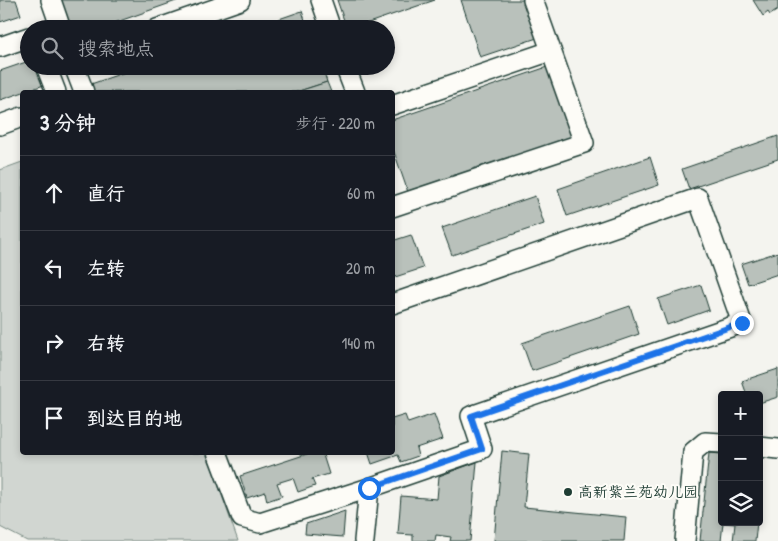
<!DOCTYPE html>
<html lang="zh">
<head>
<meta charset="utf-8">
<style>
	body { margin:0; font-family:"Patrick Hand","LXGW WenKai TC",sans-serif; background:#242831; color:#f1f3f6 }
	.controls { position:absolute; right:15px; bottom:15px; display:grid; overflow:hidden; border-radius:5px; box-shadow:0 2px 8px #0003 }
	.controls button { width:45px; height:45px; display:grid; place-items:center; padding:0; border:0; border-bottom:1px solid #363941; background:#171b24; color:#f1f3f6; font:25px sans-serif }
	.stop { position:absolute; width:15px; height:15px; margin:-11px; border:4px solid #1a73e8; border-radius:50%; background:#fff }
	.stop.end { background:#1a73e8; border-color:#fff; box-shadow:0 1px 5px #0008 }
	.list { margin:0; padding:0; list-style:none }
	h2 { display:flex; justify-content:space-between; align-items:center; height:65px; margin:0; padding:0 20px; font-size:21px }
	h2 small { font-size:16px; font-weight:400; color:#9ea1a6 }
	.list li { display:grid; grid-template-columns:32px 1fr auto; gap:15px; align-items:center; box-sizing:border-box; height:75px; padding:0 20px; border-top:1px solid #363941 }
	.list b { display:block; font-size:19px; white-space:nowrap }
	.list em { font-size:16px; font-style:normal; color:#9ea1a6 }
	.icon { flex:none; width:28px; height:28px; fill:none; stroke:currentColor; stroke-width:2; stroke-linecap:round; stroke-linejoin:round }
	.map { position:relative; flex:none; width:778px; height:541px; overflow:hidden }
	.search { position:absolute; background:#171b24; box-shadow:0 2px 8px #0003; left:20px; top:20px; width:375px; height:55px; display:flex; align-items:center; gap:12px; box-sizing:border-box; padding:0 18px; border-radius:28px; color:#9ea1a6; font-size:19px }
	.panel { position:absolute; background:#171b24; box-shadow:0 2px 8px #0003; left:20px; top:90px; width:375px; height:365px; border-radius:5px }
	.map>svg:first-child { display:block }
</style>
</head>
<body>
<div class="map">
<svg width="778" height="541" viewBox="0 0 778 541">
	<rect width="100%" height="100%" fill="#f4f4ef"/>
	<filter id="ink" filterUnits="userSpaceOnUse"><feTurbulence type="fractalNoise" baseFrequency=".02" numOctaves="2"/><feDisplacementMap in="SourceGraphic" scale="10" xChannelSelector="R" yChannelSelector="G"/><feConvolveMatrix kernelMatrix="1 2 1 2 8 2 1 2 1" color-interpolation-filters="sRGB"/></filter>
	<g filter="url(#ink)">
		<path fill="#d1d6d1" stroke="#788a82" d="M22 162V452L207 453 238 541H27L0 527V170Z"/>
		<g fill="#b9c1bb" stroke="#1f3d34">
			<path d="M0 0H16L21 15 0 22Z"/>
			<path d="M61 0H179L97 29H71Z"/>
			<path d="M337 0H435L351 29H347Z"/>
			<path d="M461 0H528L540 37 480 57Z"/>
			<path d="M753 0H778V10L770 15 768 12 763 16Z"/>
			<path d="M302 11 308 29H250Z"/>
			<path d="M29 61V66H38L44 85 0 100V71Z"/>
			<path d="M143 66H322L327 82 296 92H94L91 84Z"/>
			<path d="M550 66 575 138 409 195 392 146V120Z"/>
			<path d="M327 82 331 92H296Z"/>
			<path d="M778 136V159L689 189 682 169Z"/>
			<path d="M650 157 659 185 567 216 558 189Z"/>
			<path d="M535 196 544 224 452 255 442 228Z"/>
			<path d="M411 235 423 268 392 278V241Z"/>
			<path d="M778 252V274L748 284 741 264Z"/>
			<path d="M701 285 709 310 667 325 658 299Z"/>
			<path d="M630 306 639 334 532 371 522 343Z"/>
			<path d="M778 369V397L759 403V395H747L742 381Z"/>
			<path d="M434 414 443 439 416 448 418 456 401 462 398 455 372 464 368 452H392V419L405 415 408 423Z"/>
			<path d="M502 451 529 454 524 507 626 517 624 541H494Z"/>
			<path d="M313 452H322L329 474 312 479 315 486 298 492 293 478 277 483 282 496 267 501 265 492 247 498 240 476Z"/>
			<path d="M709 453 722 454V522H757L755 541H733L735 524 723 523 721 541H700Z"/>
			<path d="M477 462 470 541H450L451 537 436 535 435 541H413V535L398 534 401 496 437 499 439 476Z"/>
			<path d="M345 511 343 537 305 534 306 524Z"/>
		</g>
		<g fill="none" stroke-linecap="round" stroke-linejoin="round">
			<defs>
				<g id="minor">
					<path d="M51 0 61 29"/>
					<path d="M321 0 331 29"/>
					<path d="M157 29 240 0"/>
					<path d="M0 47 29 37"/>
					<path d="M46 66 56 92"/>
					<path d="M74 66 84 92"/>
					<path d="M345 66 355 92"/>
					<path d="M392 105 551 51"/>
					<path d="M0 125 22 117"/>
					<path d="M392 207 584 143 533 0"/>
					<path d="M759 447 778 449"/>
					<path d="M217 452 242 518 260 523 369 488 482 449 471 416 742 323 698 198 392 304"/>
					<path d="M364 541 369 488"/>
					<path d="M685 541 693 452 705 442 722 443"/>
				</g>
			</defs>
			<use href="#minor" stroke="#1f3d34" stroke-width="22"/>
			<use href="#minor" stroke="#fdfcf7" stroke-width="19"/>
		</g>
	</g>
	<g fill="none" stroke-linecap="round" stroke-linejoin="round" filter="url(#ink)">
		<path stroke="#1a73e8" stroke-width="6" d="M369 488 482 449 471 416 742 323"/>
	</g>
	<circle fill="#1f3d34" stroke="#fdfcf7" stroke-width="2" cx="568" cy="492" r="5"/>
	<g text-anchor="middle" stroke-width="4" stroke-linejoin="round" paint-order="stroke">
		<g font-size="15" fill="#1f3d34" stroke="#fdfcf7" text-anchor="start">
			<text x="578" y="497">高新紫兰苑幼儿园</text>
		</g>
	</g>
</svg>
<div class="controls">
<button>+</button>
<button>−</button>
<button><svg class="icon" aria-label="layers" viewBox="0 0 24 24"><path d="M12 4l9 5-9 5-9-5zM3 14l9 5 9-5"/></svg></button>
</div>
<div class="stop" style="left:369px;top:488px"></div>
<div class="stop end" style="left:742px;top:323px"></div>
<div class="search"><svg class="icon" aria-label="search" viewBox="0 0 24 24"><circle cx="10" cy="10" r="6"/><path d="M15 15l6 6"/></svg>搜索地点</div>
<section class="panel">
<h2>3 分钟<small>步行 · 220 m</small></h2>
<ul class="list">
<li><svg class="icon" aria-label="ahead" viewBox="0 0 24 24"><path d="M12 20V5M6 11l6-6 6 6"/></svg><div><b>直行</b></div><em>60 m</em></li>
<li><svg class="icon" aria-label="left" viewBox="0 0 24 24"><path d="M17 20v-9H6M10 6l-5 5 5 5"/></svg><div><b>左转</b></div><em>20 m</em></li>
<li><svg class="icon" aria-label="right" viewBox="0 0 24 24"><path d="M7 20v-9h11M14 6l5 5-5 5"/></svg><div><b>右转</b></div><em>140 m</em></li>
<li><svg class="icon" aria-label="arrive" viewBox="0 0 24 24"><path d="M6 21V4h12l-3 4 3 4H6"/></svg><div><b>到达目的地</b></div></li>
</ul>
</section>
</div>
</body>
</html>
